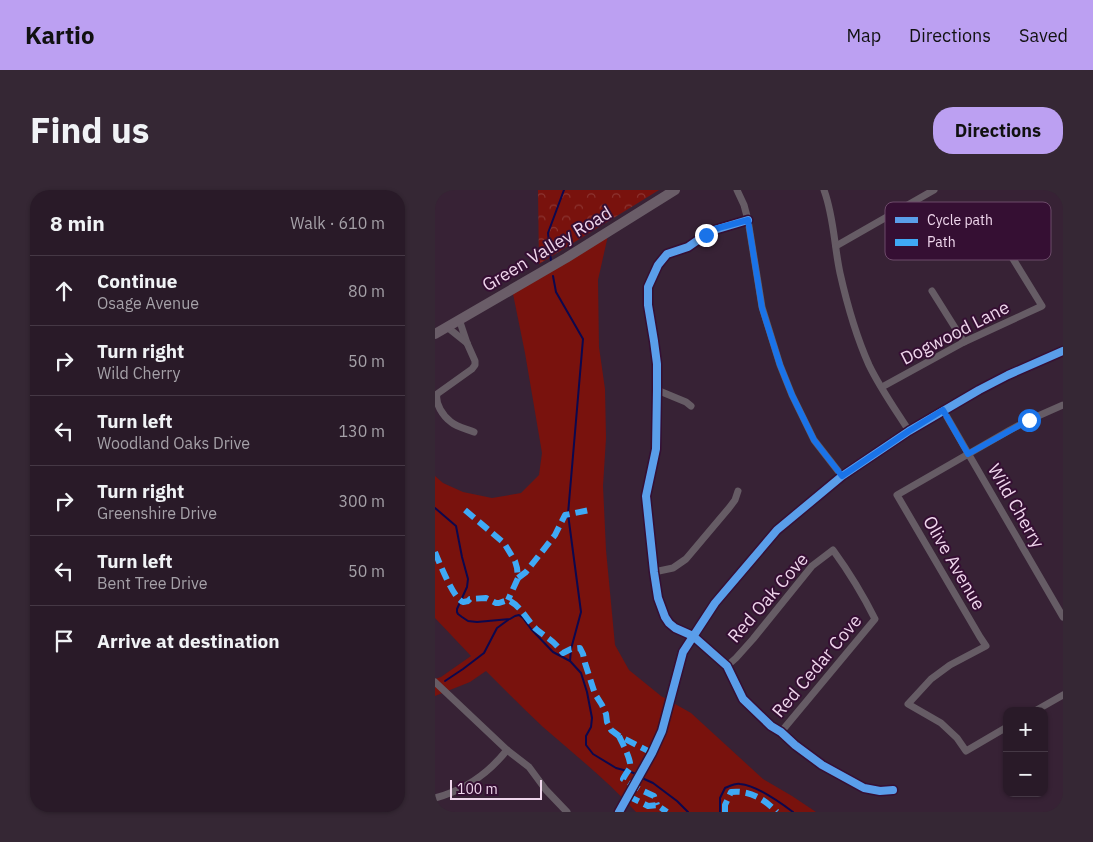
<!DOCTYPE html>
<html lang="en">
<head>
<meta charset="utf-8">
<style>
	body { margin:0; font-family:"IBM Plex Sans",sans-serif; background:#352734; color:#f1f3f6 }
	.controls { position:absolute; right:15px; bottom:15px; display:grid; overflow:hidden; border-radius:10px; box-shadow:0 1px 4px #0004 }
	.controls button { width:45px; height:45px; display:grid; place-items:center; padding:0; border:0; border-bottom:1px solid #453845; background:#291a28; color:#f1f3f6; font:25px sans-serif }
	.scale { position:absolute; left:15px; bottom:12px; width:92px; box-sizing:border-box; padding-left:5px; border:2px solid #efd6ec; border-top:0; font-size:14px; line-height:18px; white-space:nowrap; color:#efd6ec; -webkit-text-stroke:4px #350f33; paint-order:stroke }
	.stop { position:absolute; width:15px; height:15px; margin:-11px; border:4px solid #1a73e8; border-radius:50%; background:#fff }
	.stop.end { background:#1a73e8; border-color:#fff; box-shadow:0 1px 5px #0008 }
	.list { margin:0; padding:0; list-style:none }
	h2 { display:flex; justify-content:space-between; align-items:center; height:65px; margin:0; padding:0 20px; font-size:21px }
	h2 small { font-size:16px; font-weight:400; color:#a5a1a8 }
	.list li { display:grid; grid-template-columns:32px 1fr auto; gap:15px; align-items:center; box-sizing:border-box; height:70px; padding:0 20px; border-top:1px solid #453845 }
	.list b { display:block; font-size:19px; white-space:nowrap }
	.list p { margin:0; font-size:16px; white-space:nowrap; color:#a5a1a8 }
	.list em { font-size:16px; font-style:normal; color:#a5a1a8 }
	.icon { flex:none; width:28px; height:28px; fill:none; stroke:currentColor; stroke-width:2; stroke-linecap:round; stroke-linejoin:round }
	.map { position:relative; flex:none; width:628px; height:622px; overflow:hidden; border-radius:20px }
	header { display:flex; align-items:center; gap:30px; box-sizing:border-box; height:70px; padding:0 25px; background:#bca0f2; color:#111 }
	header strong { font-size:24px }
	nav { display:flex; gap:28px; margin-inline-start:auto; font-size:18px }
	.intro { display:flex; align-items:center; justify-content:space-between; box-sizing:border-box; height:120px; padding:0 30px }
	h1 { margin:0; font-size:35px }
	.button { padding:12px 22px; border-radius:20px; background:#bca0f2; color:#111; font-size:18px; font-weight:700 }
	main { display:flex; gap:30px; padding:0 30px }
	aside { flex:1; background:#291a28; border-radius:20px; box-shadow:0 1px 4px #0004 }
	.map>svg:first-child { display:block }
</style>
</head>
<body>
<header>
<strong>Kartio</strong>
<nav><a>Map</a><a>Directions</a><a>Saved</a></nav>
</header>
<div class="intro"><h1>Find us</h1><a class="button">Directions</a></div>
<main>
<aside>
<h2>8 min<small>Walk · 610 m</small></h2>
<ul class="list">
<li><svg class="icon" aria-label="ahead" viewBox="0 0 24 24"><path d="M12 20V5M6 11l6-6 6 6"/></svg><div><b>Continue</b><p>Osage Avenue</p></div><em>80 m</em></li>
<li><svg class="icon" aria-label="right" viewBox="0 0 24 24"><path d="M7 20v-9h11M14 6l5 5-5 5"/></svg><div><b>Turn right</b><p>Wild Cherry</p></div><em>50 m</em></li>
<li><svg class="icon" aria-label="left" viewBox="0 0 24 24"><path d="M17 20v-9H6M10 6l-5 5 5 5"/></svg><div><b>Turn left</b><p>Woodland Oaks Drive</p></div><em>130 m</em></li>
<li><svg class="icon" aria-label="right" viewBox="0 0 24 24"><path d="M7 20v-9h11M14 6l5 5-5 5"/></svg><div><b>Turn right</b><p>Greenshire Drive</p></div><em>300 m</em></li>
<li><svg class="icon" aria-label="left" viewBox="0 0 24 24"><path d="M17 20v-9H6M10 6l-5 5 5 5"/></svg><div><b>Turn left</b><p>Bent Tree Drive</p></div><em>50 m</em></li>
<li><svg class="icon" aria-label="arrive" viewBox="0 0 24 24"><path d="M6 21V4h12l-3 4 3 4H6"/></svg><div><b>Arrive at destination</b></div></li>
</ul>
</aside>
<div class="map">
<svg width="628" height="622" viewBox="0 0 628 622">
	<defs>
		<pattern id="forest-crowns" width="20" height="18" patternUnits="userSpaceOnUse" patternTransform="scale(1.25)"><rect width="20" height="18" fill="#79120d"/><path d="M2 6a3 3 0 1 1 6 0M12 15a3 3 0 1 1 6 0" fill="none" stroke="#8c3430"/></pattern>
	</defs>
	<rect width="100%" height="100%" fill="#372235"/>
	<path fill="url(#forest-crowns)" d="M103 0H224L104 74Z"/>
	<path fill="#79120d" d="M174 41 163 90 164 157 170 199 171 248 168 296 171 360 180 455 194 480 226 506 256 523 328 589 357 606 381 622H201C173 591 140 565 108 537 89 519 70 500 51 481L35 492 0 506V489L6 487 36 466 0 428V286L8 293 28 302 57 308 86 303 104 285 107 263 90 163 77 99Z"/>
	<g fill="none" stroke-linecap="round" stroke-linejoin="round">
		<g stroke="#0c084e" stroke-width="2">
			<path d="M116 71 113 43 129 0"/>
			<path d="M118 86 121 102 148 149 133 324 146 422 136 459 135 471"/>
			<path d="M0 318 21 336 27 367 33 389 32 397 22 419V422L23 424 27 427 33 431 42 432 75 429 80 426 84 425 88 428 96 439 118 462 135 471 146 483 152 502 157 528 156 537 151 546V555L158 564 181 578 196 582 201 584"/>
			<path d="M10 491 28 479 49 463 62 438 73 430"/>
			<path d="M207 588 218 593 242 611 253 622"/>
			<path d="M285 622V608L290 598C295 596 301 593 305 594 321 595 346 613 358 622"/>
		</g>
		<g stroke="#665c65" stroke-width="7">
			<path d="M302 0 309 15 313 30 327 117 345 175 357 205 379 250 407 286"/>
			<path d="M389 0C399 27 399 55 405 83 412 114 421 146 434 175 445 198 460 219 474 241"/>
			<path d="M313 30 276 41 253 57 232 64 223 75 213 97V115L219 151 222 174V200L221 259 211 306 219 382 223 408 230 427 234 433 240 438 258 446 292 476 308 509 336 536 346 542 360 555 387 575 429 598 445 601 458 600"/>
			<path d="M401 56 499 0"/>
			<path d="M497 101 529 152"/>
			<path d="M24 129 32 153 40 171V175L37 179 2 204C0 214 8 226 16 232 22 237 32 239 39 242"/>
			<path d="M12 137 32 153"/>
			<path d="M447 197 529 152 607 116 559 38"/>
			<path d="M222 200 251 212 256 216"/>
			<path d="M508 220 628 427"/>
			<path d="M219 382 238 378 251 369 294 318 300 310 303 301"/>
			<path d="M292 476 301 468 318 449 377 376 398 360C414 382 428 405 440 429L346 542"/>
			<path d="M0 492 72 560 94 577 111 600 132 622"/>
			<path d="M600 521 628 505"/>
			<path d="M572 537 531 561 522 548 506 533 473 514 496 489 515 475 551 456 545 447 462 305 575 240 594 230 628 215"/>
			<path d="M0 608C30 600 53 584 72 560"/>
		</g>
		<g stroke="#6a5d68" stroke-width="10">
			<path d="M0 144 131 68 240 0"/>
			<path d="M184 622 217 563 227 541 248 462 280 413 342 340 407 286 474 241 544 200 573 185 628 161"/>
		</g>
		<g stroke="#3fa9f5" stroke-width="6" stroke-dasharray="12 6" stroke-linecap="butt">
			<path d="M30 320 69 353 80 371 82 378 83 388 73 410"/>
			<path d="M0 362C4 372 17 404 25 410 28 413 29 412 33 411L35 409 51 408 61 413H64L73 410C85 415 92 430 101 439 108 445 117 450 123 457 125 458 126 461 128 463L136 459 145 458 148 464 150 473 160 504 167 515 171 524 172 532 176 540 184 546 217 563"/>
			<path d="M83 388 91 382 120 345 130 325 155 320"/>
			<path d="M184 546C187 553 197 570 195 578 193 581 190 585 188 589L206 600 219 606 222 615"/>
			<path d="M193 606 213 616 222 615 232 622"/>
			<path d="M290 622V615L296 602C315 600 329 609 342 622"/>
		</g>
		<defs>
			<g id="cycleway">
				<path d="M313 30 276 41 253 57 232 64 223 75 213 97V115L219 151 222 174V200L221 259 211 306 219 382 223 408 230 427 234 433 240 438 258 446 292 476 308 509 336 536 346 542 360 555 387 575 429 598 445 601 458 600"/>
				<path d="M184 622 217 563 227 541 248 462 280 413 342 340 407 286 474 241 544 200 573 185 628 161"/>
			</g>
		</defs>
		<use href="#cycleway" stroke="#350f33" stroke-width="11"/>
		<use href="#cycleway" stroke="#5a9eea" stroke-width="8"/>
	</g>
	<g fill="none" stroke-linecap="round" stroke-linejoin="round">
		<path stroke="#1a73e8" stroke-width="6" d="M271 45 276 40 313 30 327 118 345 175 357 205 379 250 407 286 474 241 508 220 533 264 594 230"/>
	</g>
	<g text-anchor="middle" stroke-width="4" stroke-linejoin="round" paint-order="stroke">
		<g font-size="18" fill="#efd6ec" stroke="#350f33">
			<text transform="translate(112 59) rotate(-31)" y="6">Green Valley Road</text>
			<text transform="translate(520 143) rotate(-27)" y="6">Dogwood Lane</text>
			<text transform="translate(581 316) rotate(60)" y="6">Wild Cherry</text>
			<text transform="translate(519 373) rotate(60)" y="6">Olive Avenue</text>
			<text transform="translate(333 408) rotate(-49)" y="6">Red Oak Cove</text>
			<text transform="translate(382 476) rotate(-50)" y="6">Red Cedar Cove</text>
		</g>
	</g>
	<rect x="450" y="12" width="166" height="58" rx="8" fill="#350f33" stroke="#6d4b6a" stroke-width="1"/>
	<rect x="460" y="27" width="23" height="6" fill="#5a9eea"/>
	<rect x="460" y="49" width="23" height="7" fill="#3fa9f5"/>
	<g font-size="14" fill="#efd6ec">
		<text x="492" y="35">Cycle path</text>
		<text x="492" y="57">Path</text>
	</g>
</svg>
<div class="controls">
<button>+</button>
<button>−</button>
</div>
<div class="scale">100 m</div>
<div class="stop" style="left:594px;top:230px"></div>
<div class="stop end" style="left:271px;top:45px"></div>
</div>
</main>
</body>
</html>
